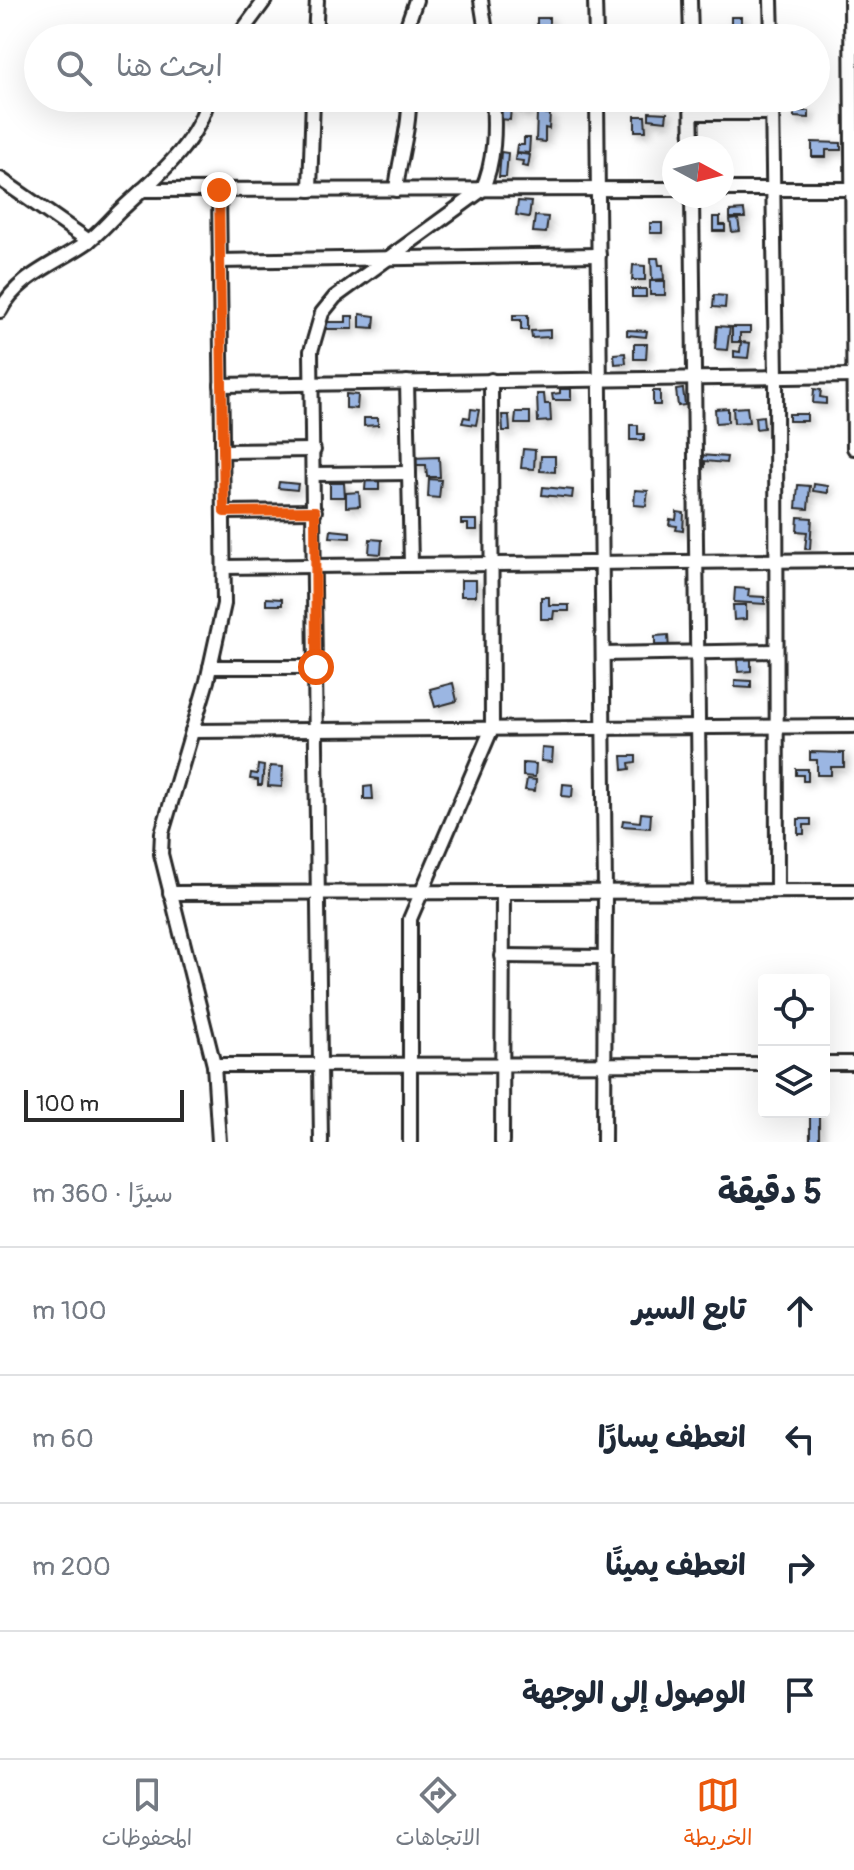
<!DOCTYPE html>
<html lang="ar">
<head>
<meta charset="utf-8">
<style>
	body { margin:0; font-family:Pangolin,"Playpen Sans Arabic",sans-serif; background:#f6f6f7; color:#1f2937; direction:rtl }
	.controls { position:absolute; right:24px; bottom:24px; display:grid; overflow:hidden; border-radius:8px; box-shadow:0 8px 32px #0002 }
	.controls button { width:72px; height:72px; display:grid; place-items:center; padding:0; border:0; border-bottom:2px solid #e0e1e3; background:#fff; color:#1f2937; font:40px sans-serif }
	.compass { position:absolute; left:662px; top:136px; width:72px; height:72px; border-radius:50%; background:#fff; box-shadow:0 8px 32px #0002; rotate:97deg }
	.scale { position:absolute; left:24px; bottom:20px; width:160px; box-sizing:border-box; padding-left:8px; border:4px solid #2b2b2b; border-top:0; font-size:22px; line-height:28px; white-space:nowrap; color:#2b2b2b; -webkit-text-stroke:6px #fff; paint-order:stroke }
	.stop { position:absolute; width:24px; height:24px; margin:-18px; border:6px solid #ea580c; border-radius:50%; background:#fff }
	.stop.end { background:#ea580c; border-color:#fff; box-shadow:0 2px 8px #0008 }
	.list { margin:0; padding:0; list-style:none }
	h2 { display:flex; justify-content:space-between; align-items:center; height:104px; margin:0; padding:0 32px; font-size:34px }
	h2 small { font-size:26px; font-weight:400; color:#747a83 }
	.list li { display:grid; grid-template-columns:52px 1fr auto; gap:24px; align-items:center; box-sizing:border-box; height:128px; padding:0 32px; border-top:2px solid #e0e1e3 }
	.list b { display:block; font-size:30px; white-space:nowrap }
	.list em { font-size:26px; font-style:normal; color:#747a83 }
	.icon { flex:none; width:44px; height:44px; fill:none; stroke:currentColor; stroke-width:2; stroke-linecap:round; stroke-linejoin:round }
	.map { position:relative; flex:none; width:854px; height:1142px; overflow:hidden; direction:ltr }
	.search { position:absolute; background:#fff; box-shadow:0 8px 32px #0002; left:24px; right:24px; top:24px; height:88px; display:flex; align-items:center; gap:20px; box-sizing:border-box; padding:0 28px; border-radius:44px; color:#747a83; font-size:30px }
	.sheet { height:616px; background:#fff }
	nav { display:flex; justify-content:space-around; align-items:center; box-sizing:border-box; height:112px; border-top:2px solid #e0e1e3; background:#fff; font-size:22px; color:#747a83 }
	nav a { display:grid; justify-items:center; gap:4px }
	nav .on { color:#ea580c }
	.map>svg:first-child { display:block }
</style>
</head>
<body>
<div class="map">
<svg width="854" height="1142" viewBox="0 0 854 1142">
	<defs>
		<filter id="shadow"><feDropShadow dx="3.5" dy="3.5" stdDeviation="4" flood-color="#0004"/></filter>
	</defs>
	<rect width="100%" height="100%" fill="#fff"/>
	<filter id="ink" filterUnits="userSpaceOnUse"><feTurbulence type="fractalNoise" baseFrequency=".0125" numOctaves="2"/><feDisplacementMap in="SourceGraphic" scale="16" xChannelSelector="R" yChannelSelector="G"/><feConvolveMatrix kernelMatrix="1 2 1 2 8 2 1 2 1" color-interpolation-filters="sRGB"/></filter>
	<g filter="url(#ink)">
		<g fill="#9bb6e2" stroke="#2b2b2b" stroke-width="2" filter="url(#shadow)">
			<rect x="731" y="17" width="10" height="15"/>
			<path d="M537 18H549V31L537 30Z"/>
			<path d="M714 29H725V38H713Z"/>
			<path d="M519 98H530V113L519 112Z"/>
			<path d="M501 106 511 107 510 120 499 119Z"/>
			<path d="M794 111H809V118L794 117Z"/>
			<path d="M649 112 667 113 666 121 649 119Z"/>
			<path d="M537 113 550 114 549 129 545 128V142L536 141Z"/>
			<path d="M635 116H645L646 131H635Z"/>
			<path d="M524 138H530L529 153 516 152 517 145H524Z"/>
			<path d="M812 142 841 143V150H826V157H812Z"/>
			<path d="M501 152 508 153 506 177H499Z"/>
			<path d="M516 153 530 155 528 167 522 166 523 161 515 160Z"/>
			<path d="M518 201 531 202 529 217 516 215Z"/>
			<path d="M744 210 745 218H730V211Z"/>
			<path d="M535 216 548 217 546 233 533 232Z"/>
			<path d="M713 217H720V225H725V231H713Z"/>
			<path d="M738 219 740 231 732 232 730 220Z"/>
			<rect x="650" y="223" width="12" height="10"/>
			<path d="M651 258H658L659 265H663L664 279 652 280Z"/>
			<path d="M633 265 645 266V280H632Z"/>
			<rect x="650" y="281" width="15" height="14"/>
			<rect x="632" y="289" width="14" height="8"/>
			<path d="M714 295 726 296 725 308 713 307Z"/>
			<path d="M360 314 375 316 374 328 360 327Z"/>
			<path d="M513 315H528V330H521V320H513Z"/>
			<path d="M346 316H353V329H326V322H346Z"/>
			<path d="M717 326 730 327 727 350 715 349Z"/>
			<path d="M732 327H750V333H740V342H732Z"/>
			<path d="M550 330V337L532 338 531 331Z"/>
			<path d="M627 330 647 331 646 337 627 335Z"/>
			<path d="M741 342 750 343 748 358 734 357V351L740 352Z"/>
			<path d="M634 344H647L646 359H634Z"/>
			<path d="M625 353 626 363 615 364 614 354Z"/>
			<path d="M560 389H571V400H553L552 394 560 393Z"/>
			<path d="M683 389 685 405 678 406 676 390Z"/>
			<path d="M814 389 821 390 820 397 826 398V404L813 403Z"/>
			<rect x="653" y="391" width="7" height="14"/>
			<path d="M346 394 358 395 357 409 346 408Z"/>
			<path d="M537 394H544L545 404H550L551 421 538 422Z"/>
			<path d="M747 407 749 422 734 423 733 408Z"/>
			<path d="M728 408V422L716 423 715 409Z"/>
			<path d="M471 409 479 410 476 425 462 423 464 417 470 418Z"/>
			<path d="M516 412H530V424H515Z"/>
			<rect x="789" y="414" width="18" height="7"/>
			<path d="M502 415H509L510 431H503Z"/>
			<path d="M763 416 764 428 756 429 755 417Z"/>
			<path d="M364 418H378V425L364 426Z"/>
			<path d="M630 425H638V434H644V440H630Z"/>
			<path d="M523 449 535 450 534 469 521 468Z"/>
			<path d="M700 455 727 457 726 463 705 461V467L700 466Z"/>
			<path d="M541 456H555V472L540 471Z"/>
			<path d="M439 457 440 477H427L426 465H411V458Z"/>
			<path d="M366 477 379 478V490H365Z"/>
			<path d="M429 479 441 480 439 498 428 497Z"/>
			<path d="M279 482 298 484 297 490 278 488Z"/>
			<path d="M330 483H344L345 497H330Z"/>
			<path d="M814 484 828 486V493L813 491Z"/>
			<path d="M798 485 810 486 808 509 796 508Z"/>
			<path d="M543 487 573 490 572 498 542 495Z"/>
			<path d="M635 490 648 491 646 506 634 505Z"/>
			<path d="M359 492 360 506 346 507V493Z"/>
			<path d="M677 512 684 513 683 531 676 530 677 526 669 525 670 519 676 520Z"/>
			<path d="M798 517 812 518 810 549H805L807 532 797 531Z"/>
			<path d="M461 520H477V530H468V524H461Z"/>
			<path d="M331 530 350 532V538L330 537Z"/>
			<path d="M370 539 382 540 381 554 369 553Z"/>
			<rect x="461" y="580" width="15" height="16"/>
			<path d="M735 588 749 589 748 596 765 597V604L734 602Z"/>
			<path d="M541 597H549V605H569V611H554L553 619H541Z"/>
			<path d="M266 598 282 599V605H266Z"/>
			<path d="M733 605H746V619L734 620Z"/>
			<path d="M668 635 669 650H655V636Z"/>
			<path d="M751 659V671L738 672 737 660Z"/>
			<path d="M735 680 751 681V688L735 687Z"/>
			<path d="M453 683 457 701 435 707 430 689Z"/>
			<path d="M542 748 553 749 552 762 541 761Z"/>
			<path d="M810 752 844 753V767H831V775H817V760H810Z"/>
			<path d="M622 756H636V762L629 763 630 769 623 770Z"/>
			<path d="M523 763 536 764 535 777 523 776Z"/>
			<path d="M258 765 264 766 262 785H258V780L250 779 251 773 257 774Z"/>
			<path d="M270 766 283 767 282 787 268 786Z"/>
			<path d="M796 769H808V781H803V775H796Z"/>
			<path d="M527 779 536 780 535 791 525 790Z"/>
			<path d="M563 784 573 785 572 797 562 796Z"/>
			<path d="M372 786 373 799H364V787Z"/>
			<path d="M641 813 651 814 650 828 622 826 623 820 640 822Z"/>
			<path d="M798 819H811V825H804V834H798Z"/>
			<rect x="810" y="1112" width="9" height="30"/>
		</g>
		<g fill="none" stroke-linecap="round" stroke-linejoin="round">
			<defs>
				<g id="minor">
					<path d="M481 0 487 38"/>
					<path d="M595 0 596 38"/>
					<path d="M690 0 691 38"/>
					<path d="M771 0 772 38"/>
					<path d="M851 0 854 448"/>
					<path d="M237 38 265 0"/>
					<path d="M315 38 317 0"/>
					<path d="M406 38 408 23 416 0"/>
					<path d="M597 98 605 893 604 1142"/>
					<path d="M691 98 692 148"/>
					<path d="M772 98 776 378 777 891"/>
					<path d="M692 113H773"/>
					<path d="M0 179 89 241"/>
					<path d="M722 189H854"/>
					<path d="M142 190 674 189"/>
					<path d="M219 190 224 604 207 681 162 833 161 854 214 1065 219 1142"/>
					<path d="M310 190 313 98"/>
					<path d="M396 190C399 159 410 129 409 98"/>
					<path d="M692 196 700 891"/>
					<path d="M219 261 599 255"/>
					<path d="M0 311C17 277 55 264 86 243 99 234 110 220 122 209 155 178 198 144 208 98"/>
					<path d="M407 382 411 564"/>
					<path d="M221 385 854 376"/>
					<path d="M223 451 314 450"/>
					<path d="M314 474 409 473"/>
					<path d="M224 512 315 511"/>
					<path d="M224 567 854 560"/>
					<path d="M603 654 775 651"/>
					<path d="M210 667H316"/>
					<path d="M192 731 854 726"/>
					<path d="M170 893 854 891"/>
					<path d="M502 956 605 957"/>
					<path d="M824 1063H854"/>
					<path d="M214 1065 764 1064"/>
					<path d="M321 1142 311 351 322 313 335 297 482 190C495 162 495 128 493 98"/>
					<path d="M410 1142V919L492 728 491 380"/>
					<path d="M502 1142 503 892"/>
				</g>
			</defs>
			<use href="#minor" stroke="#2b2b2b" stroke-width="18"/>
			<use href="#minor" stroke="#fff" stroke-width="12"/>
		</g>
	</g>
	<g fill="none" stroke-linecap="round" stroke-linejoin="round" filter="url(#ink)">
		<path stroke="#ea580c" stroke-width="10" d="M219 190 224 512 315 511 316 667"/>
	</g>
</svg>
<div class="controls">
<button><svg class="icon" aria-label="locate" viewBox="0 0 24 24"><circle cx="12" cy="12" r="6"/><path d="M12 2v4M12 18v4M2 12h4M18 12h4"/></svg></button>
<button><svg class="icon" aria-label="layers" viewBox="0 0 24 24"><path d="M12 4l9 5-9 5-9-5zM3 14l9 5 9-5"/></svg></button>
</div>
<svg class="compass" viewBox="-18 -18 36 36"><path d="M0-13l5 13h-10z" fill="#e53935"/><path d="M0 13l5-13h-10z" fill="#747a83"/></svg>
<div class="scale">100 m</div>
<div class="stop" style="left:316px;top:667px"></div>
<div class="stop end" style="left:219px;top:190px"></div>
<div class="search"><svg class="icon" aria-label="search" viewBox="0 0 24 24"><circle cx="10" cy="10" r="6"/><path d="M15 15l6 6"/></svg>ابحث هنا</div>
</div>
<section class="sheet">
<h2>5 دقيقة<small>سيرًا · 360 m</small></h2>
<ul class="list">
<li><svg class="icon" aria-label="ahead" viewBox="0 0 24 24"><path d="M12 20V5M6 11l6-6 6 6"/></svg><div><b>تابع السير</b></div><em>100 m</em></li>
<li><svg class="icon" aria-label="left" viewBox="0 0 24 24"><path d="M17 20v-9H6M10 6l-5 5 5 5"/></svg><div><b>انعطف يسارًا</b></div><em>60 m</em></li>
<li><svg class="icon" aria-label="right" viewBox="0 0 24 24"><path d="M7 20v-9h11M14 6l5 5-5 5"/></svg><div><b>انعطف يمينًا</b></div><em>200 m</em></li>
<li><svg class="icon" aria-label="arrive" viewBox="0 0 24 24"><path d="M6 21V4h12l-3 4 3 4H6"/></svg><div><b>الوصول إلى الوجهة</b></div></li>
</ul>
</section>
<nav>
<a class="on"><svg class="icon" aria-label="map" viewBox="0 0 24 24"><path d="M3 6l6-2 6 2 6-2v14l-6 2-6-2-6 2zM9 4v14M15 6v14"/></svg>الخريطة</a>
<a><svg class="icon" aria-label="directions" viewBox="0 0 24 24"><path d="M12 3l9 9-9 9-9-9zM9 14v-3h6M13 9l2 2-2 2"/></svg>الاتجاهات</a>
<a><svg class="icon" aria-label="saved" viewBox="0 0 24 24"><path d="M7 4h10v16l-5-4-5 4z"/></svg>المحفوظات</a>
</nav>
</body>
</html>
